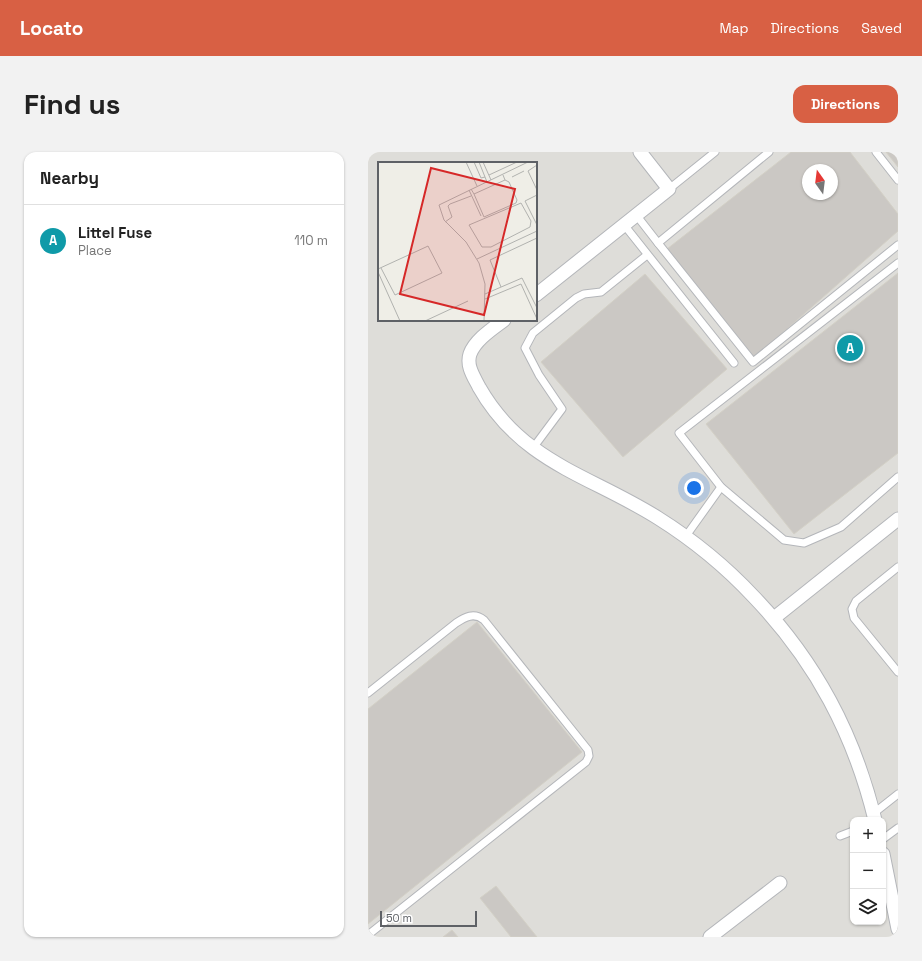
<!DOCTYPE html>
<html lang="en">
<head>
<meta charset="utf-8">
<style>
	body { margin:0; font-family:"Space Grotesk",sans-serif; background:#f2f2f2; color:#222 }
	.controls { position:absolute; right:12px; bottom:12px; display:grid; overflow:hidden; border-radius:8px; box-shadow:0 1px 3px #0004 }
	.controls button { width:36px; height:36px; display:grid; place-items:center; padding:0; border:0; border-bottom:1px solid #e0e0e0; background:#fff; color:#222; font:20px sans-serif }
	.compass { position:absolute; left:434px; top:12px; width:36px; height:36px; border-radius:50%; background:#fff; box-shadow:0 1px 3px #0004; rotate:346deg }
	.scale { position:absolute; left:12px; bottom:10px; width:97px; box-sizing:border-box; padding-left:4px; border:2px solid #5e6166; border-top:0; font-size:11px; line-height:14px; white-space:nowrap; color:#5e6166; -webkit-text-stroke:3px #fff; paint-order:stroke }
	.you { position:absolute; left:326px; top:336px; width:14px; height:14px; margin:-10px; border:3px solid #fff; border-radius:50%; background:#1a73e8; box-shadow:0 0 0 6px #1a73e833 }
	.badge { display:grid; place-items:center; width:26px; height:26px; border-radius:50%; background:#d86044; color:#fff; font-size:13px; font-weight:700 }
	.pin { position:absolute; translate:-50% -50%; border:2px solid #fff; box-shadow:0 1px 4px #0006 }
	.list { margin:0; padding:0; list-style:none }
	h2 { display:flex; justify-content:space-between; align-items:center; height:52px; margin:0; padding:0 16px; font-size:17px }
	h2 small { font-size:13px; font-weight:400; color:#767676 }
	.list li { display:grid; grid-template-columns:26px 1fr auto; gap:12px; align-items:center; box-sizing:border-box; height:72px; padding:0 16px; border-top:1px solid #e0e0e0 }
	.list b { display:block; font-size:15px; white-space:nowrap }
	.list p { margin:0; font-size:13px; white-space:nowrap; color:#767676 }
	.list em { font-size:13px; font-style:normal; color:#767676 }
	.icon { flex:none; width:22px; height:22px; fill:none; stroke:currentColor; stroke-width:2; stroke-linecap:round; stroke-linejoin:round }
	.map { position:relative; flex:none; width:530px; height:785px; overflow:hidden; border-radius:12px }
	header { display:flex; align-items:center; gap:24px; box-sizing:border-box; height:56px; padding:0 20px; background:#d86044; color:#fff }
	header strong { font-size:19px }
	nav { display:flex; gap:22px; margin-inline-start:auto; font-size:14px }
	.intro { display:flex; align-items:center; justify-content:space-between; box-sizing:border-box; height:96px; padding:0 24px }
	h1 { margin:0; font-size:28px }
	.button { padding:10px 18px; border-radius:12px; background:#d86044; color:#fff; font-size:14px; font-weight:700 }
	main { display:flex; gap:24px; padding:0 24px }
	aside { flex:1; background:#fff; border-radius:12px; box-shadow:0 1px 3px #0004 }
	.map>svg:first-child { display:block }
</style>
</head>
<body>
<header>
<strong>Locato</strong>
<nav><a>Map</a><a>Directions</a><a>Saved</a></nav>
</header>
<div class="intro"><h1>Find us</h1><a class="button">Directions</a></div>
<main>
<aside>
<h2>Nearby<small></small></h2>
<ul class="list">
<li><span class="badge" style="background:#0f9aa8">A</span><div><b>Littel Fuse</b><p>Place</p></div><em>110 m</em></li>
</ul>
</aside>
<div class="map">
<svg width="530" height="785" viewBox="0 0 530 785">
	<rect width="100%" height="100%" fill="#efeee7"/>
	<path fill="#deddd9" fill-rule="evenodd" d="M0 0H530V785H0ZM11 11H168V168H11ZM440 18H464V42H440ZM485 668H515V770H485Z"/>
	<g fill="#cbc8c4" stroke="#d3d0c6" fill-rule="evenodd">
		<path d="M423 0H482L530 62V79L385 207 299 97ZM440 18H464V42H440Z"/>
		<path d="M518 0H530V15Z"/>
		<path d="M530 121V301L426 382 338 272Z"/>
		<path d="M277 122 359 217 255 305 173 210Z"/>
		<path d="M109 470 214 600 0 772V557Z"/>
		<path d="M128 734 169 785H143L112 746Z"/>
		<path d="M84 778 90 785H75Z"/>
	</g>
	<g fill="none" stroke-linecap="round" stroke-linejoin="round">
		<defs>
			<g id="lane">
				<path d="M508 0 530 28"/>
				<path d="M301 37 347 0"/>
				<path d="M269 64 290 91 401 0"/>
				<path d="M257 74 366 211"/>
				<path d="M290 91 385 210 530 93"/>
				<path d="M530 111 311 281 353 335 416 388 436 391 473 375 530 325"/>
				<path d="M165 296 194 257 171 223 157 196 165 181 208 146 216 142 233 140 279 103"/>
				<path d="M318 384 353 335"/>
				<path d="M530 415 488 449 484 457 486 466 530 520"/>
				<path d="M0 541 88 471C97 465 106 460 116 468L220 598 221 604 218 610 0 783"/>
				<path d="M506 661 530 642"/>
				<path d="M472 684 485 679"/>
				<path d="M515 687 530 676"/>
			</g>
			<g id="street">
				<path d="M168 143 301 37 272 0"/>
				<path d="M136 168C124 177 107 188 102 202 98 214 106 225 111 235 154 311 222 323 290 366 325 388 358 415 386 445 448 510 486 582 507 668"/>
				<path d="M406 466 530 367"/>
				<path d="M515 702 530 777"/>
				<path d="M342 785 412 731"/>
			</g>
		</defs>
		<use href="#lane" stroke="#b4b6ba" stroke-width="9"/>
		<use href="#street" stroke="#b4b6ba" stroke-width="15"/>
		<use href="#lane" stroke="#fff" stroke-width="7"/>
		<use href="#street" stroke="#fff" stroke-width="13"/>
	</g>
	<g transform="translate(10 10)">
		<rect width="159" height="159" fill="#efeee7"/>
		<path fill="none" stroke="#b1b2af" stroke-width="1" d="M88 0 99 24M96 0 103 16 107 15M101 0 109 20M105 0 113 18M159 3 150 9 159 28M111 13 139 0M134 15 146 9M93 27 96 32 127 18 125 13M91 28 103 54M96 32 106 55 138 41 139 38 131 20 127 18M159 33 147 39 159 63M143 41 153 59 152 65 113 85H104L91 63ZM67 60 74 55 70 44 72 42 93 34M99 97 159 69M0 107 48 85 50 84 64 111 17 133 3 106M0 110 22 159M123 125 112 98 159 76M107 132 144 116 159 146M107 137 143 122 159 157M47 159 90 139M106 159 107 122 101 101 88 80 66 58 61 43 150 0"/>
		<path fill="#d62828" fill-opacity="0.15" stroke="#d62828" stroke-width="2" d="M53 6 137 27 106 153 22 132Z"/>
		<rect width="159" height="159" fill="none" stroke="#5e6166" stroke-width="2"/>
	</g>
</svg>
<div class="controls">
<button>+</button>
<button>−</button>
<button><svg class="icon" aria-label="layers" viewBox="0 0 24 24"><path d="M12 4l9 5-9 5-9-5zM3 14l9 5 9-5"/></svg></button>
</div>
<svg class="compass" viewBox="-18 -18 36 36"><path d="M0-13l5 13h-10z" fill="#e53935"/><path d="M0 13l5-13h-10z" fill="#767676"/></svg>
<div class="scale">50 m</div>
<div class="you"></div>
<div class="pin badge" style="left:482px;top:196px;background:#0f9aa8">A</div>
</div>
</main>
</body>
</html>
